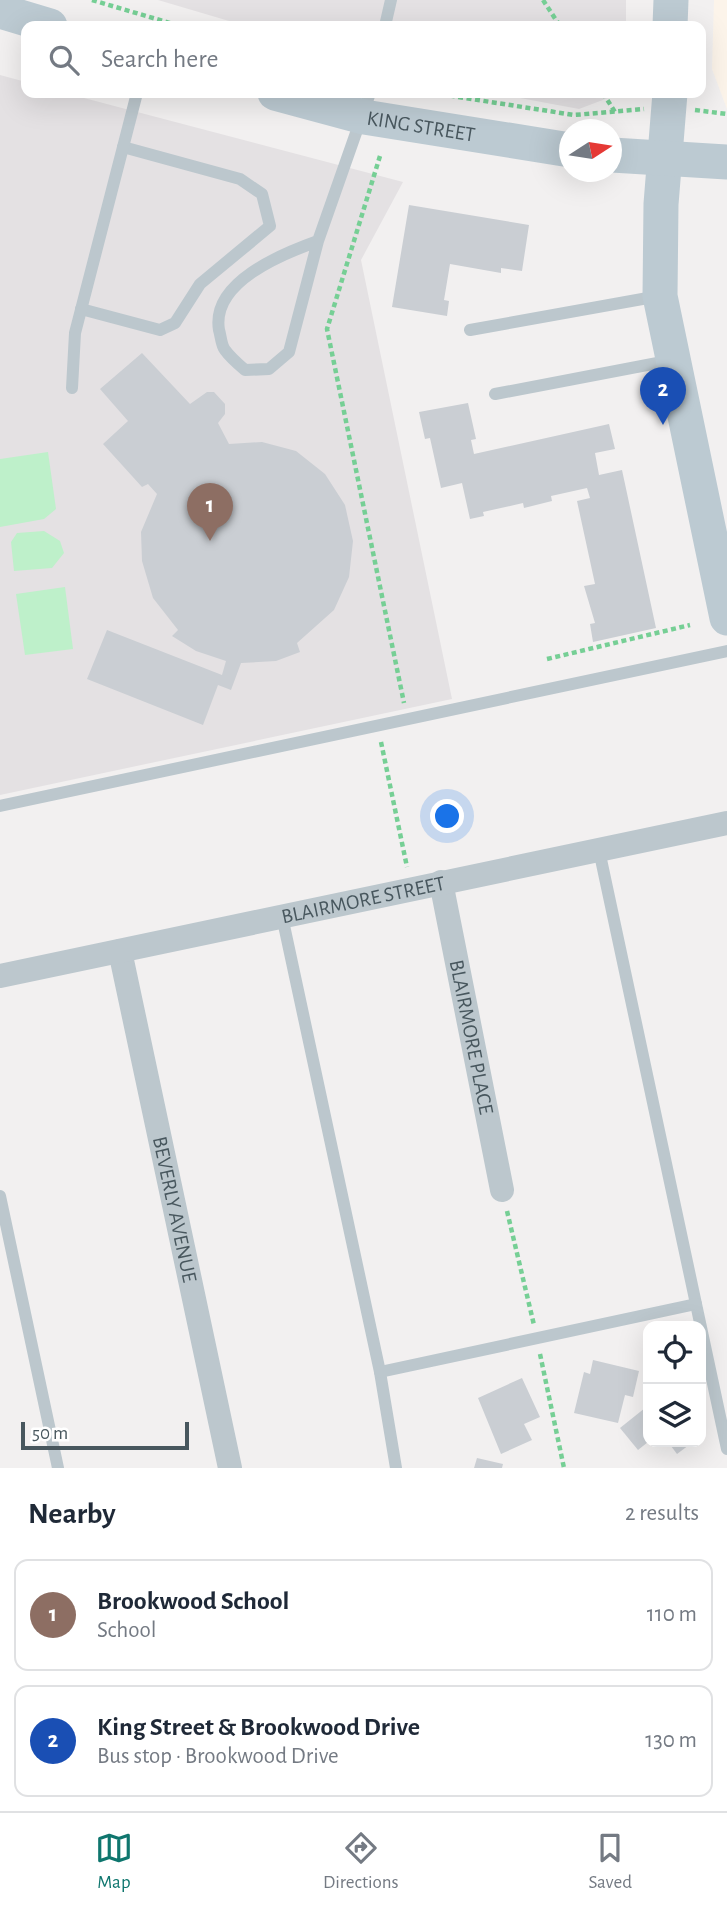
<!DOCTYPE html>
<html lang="en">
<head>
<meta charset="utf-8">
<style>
	body { margin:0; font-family:"Alegreya Sans",sans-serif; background:#f6f6f7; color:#1f2937 }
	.controls { position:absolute; right:21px; bottom:21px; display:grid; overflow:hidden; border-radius:14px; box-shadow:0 7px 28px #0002 }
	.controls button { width:63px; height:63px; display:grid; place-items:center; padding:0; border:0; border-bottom:2px solid #e0e1e3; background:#fff; color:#1f2937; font:35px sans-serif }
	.compass { position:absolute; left:559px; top:119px; width:63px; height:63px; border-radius:50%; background:#fff; box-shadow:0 7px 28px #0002; rotate:78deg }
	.scale { position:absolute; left:21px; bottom:18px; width:168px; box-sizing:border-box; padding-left:7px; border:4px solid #48575e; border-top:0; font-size:19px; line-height:24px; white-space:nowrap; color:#48575e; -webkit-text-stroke:5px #fff; paint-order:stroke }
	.you { position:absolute; left:448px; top:817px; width:24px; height:24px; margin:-18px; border:5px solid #fff; border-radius:50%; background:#1a73e8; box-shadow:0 0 0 10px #1a73e833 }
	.badge { display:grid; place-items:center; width:46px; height:46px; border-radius:50%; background:#0f766e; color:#fff; font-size:23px; font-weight:700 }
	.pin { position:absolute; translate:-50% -58px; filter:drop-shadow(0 2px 4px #0008) }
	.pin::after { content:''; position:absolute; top:37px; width:24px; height:21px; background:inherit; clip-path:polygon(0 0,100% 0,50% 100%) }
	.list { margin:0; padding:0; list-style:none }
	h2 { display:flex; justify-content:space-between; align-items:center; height:91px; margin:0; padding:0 28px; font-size:30px }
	h2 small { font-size:23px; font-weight:400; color:#747a83 }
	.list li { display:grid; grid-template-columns:46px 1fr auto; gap:21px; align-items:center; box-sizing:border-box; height:112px; margin:0 14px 14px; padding:0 14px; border:2px solid #e0e1e3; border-radius:14px }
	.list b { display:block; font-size:26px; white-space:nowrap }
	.list p { margin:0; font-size:23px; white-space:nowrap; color:#747a83 }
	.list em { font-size:23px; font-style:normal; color:#747a83 }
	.icon { flex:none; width:38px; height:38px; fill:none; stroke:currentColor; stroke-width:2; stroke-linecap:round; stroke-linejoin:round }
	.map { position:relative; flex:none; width:727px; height:1468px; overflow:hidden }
	.search { position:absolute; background:#fff; box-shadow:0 7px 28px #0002; left:21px; right:21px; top:21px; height:77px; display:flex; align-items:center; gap:18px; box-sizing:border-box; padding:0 24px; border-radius:14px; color:#747a83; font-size:26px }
	.sheet { height:343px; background:#fff }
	nav { display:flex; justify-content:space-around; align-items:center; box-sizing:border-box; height:98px; border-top:2px solid #e0e1e3; background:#fff; font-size:19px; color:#747a83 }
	nav a { display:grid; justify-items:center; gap:4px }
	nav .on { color:#0f766e }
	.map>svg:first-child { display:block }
</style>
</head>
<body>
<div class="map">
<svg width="727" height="1468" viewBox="0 0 727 1468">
	<rect width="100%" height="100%" fill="#f2f0f0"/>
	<path fill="#fcf4ea" d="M714 0H727V109L712 69Z"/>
	<g fill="#e4e1e3">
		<path d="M158 0H626V26H246Z"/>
		<path d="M0 75 26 82V93H65L403 182 361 260 452 699 0 795Z"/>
		<path d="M494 93H621L579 109Z"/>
	</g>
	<g fill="#bef0ca">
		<path d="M48 452 56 509 44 519 0 527V459Z"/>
		<path d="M44 531 60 541 64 553 52 568 14 571 11 542 17 533Z"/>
		<path d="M65 587 73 649 25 655 16 594Z"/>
	</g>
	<g fill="#caced3">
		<path d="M409 205 529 225 522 271 501 268V273L450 264 444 300 449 301 447 316 392 307Z"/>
		<path d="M142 353 190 404 207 392H214L225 404V414L218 423 229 444 262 442 296 451 325 474 345 505 353 541 349 577 334 610 297 643 300 652 276 661 241 663 231 690 218 685 203 725 87 679 107 630 222 675 226 661 196 651 172 636 178 630 153 598 142 561 141 532 157 494 148 484 142 487 103 444 128 421 100 389Z"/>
		<path d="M468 403 476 439 471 440 474 454 609 424 615 449 595 453 599 475 622 470 656 628 593 642 590 624 595 623 584 586 595 584 577 501 590 498 587 488 551 496 552 501 524 508 523 503 483 512 484 516 470 519 462 483 441 488 430 438 425 439 419 412Z"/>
		<path d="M593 1360 639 1371 633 1397 625 1395 618 1423 574 1413 584 1372 590 1374Z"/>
		<path d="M522 1378 540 1417 524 1424 532 1440 501 1454 478 1398Z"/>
		<path d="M645 1408 648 1413V1442L638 1450 620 1428Z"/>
		<path d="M668 1442H693L677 1454Z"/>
		<path d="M477 1458 503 1464 502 1468H474Z"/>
	</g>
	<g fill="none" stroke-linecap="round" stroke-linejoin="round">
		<g stroke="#76cf95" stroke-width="4.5" stroke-dasharray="5 3.5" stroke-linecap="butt">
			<path d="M92 0 180 26"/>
			<path d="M543 0 560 26"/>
			<path d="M433 93 574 115 644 109"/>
			<path d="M603 93 615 112"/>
			<path d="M695 110 727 114"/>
			<path d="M380 156 327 329 404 703"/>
			<path d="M547 659 690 625"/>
			<path d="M381 742 407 867"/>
			<path d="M507 1211 534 1325"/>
			<path d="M540 1354 564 1468"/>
		</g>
		<g stroke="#bcc7cd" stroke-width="12">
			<path d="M385 26 391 0"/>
			<path d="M318 241C282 254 211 282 219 330 221 336 221 345 225 350 230 357 238 364 245 370L269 369 289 352 318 241 370 93"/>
			<path d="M81 309 160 330 175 323 200 284 270 226 262 194 240 179 123 147"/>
			<path d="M470 330 659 296"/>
			<path d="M72 388 75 333 137 93"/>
			<path d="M495 394 673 360"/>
			<path d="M0 806 727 651"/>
			<path d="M599 850 727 1449"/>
			<path d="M282 916 380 1372 396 1468"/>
			<path d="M0 1196 58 1468"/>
			<path d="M380 1372 696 1304"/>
		</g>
		<g stroke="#bcc7cd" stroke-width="24">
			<path id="s1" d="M441 882 502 1190"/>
			<path id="s2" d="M120 951 230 1468"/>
			<path id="s3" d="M0 976 727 823"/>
		</g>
		<g stroke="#bccad2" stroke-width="35">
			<path d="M0 11 50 26"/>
			<path d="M670 26 671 0"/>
			<path id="s4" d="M275 93 364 117 570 150"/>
			<path d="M670 93 661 204 660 296 727 618"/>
			<path d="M612 155 727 162"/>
		</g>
	</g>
	<g text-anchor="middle" stroke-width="5" stroke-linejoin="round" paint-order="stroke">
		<g font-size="21" fill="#48575e" stroke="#fff">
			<text dy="7" stroke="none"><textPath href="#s4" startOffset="150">KING STREET</textPath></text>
			<text dy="7" stroke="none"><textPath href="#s3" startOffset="371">BLAIRMORE STREET</textPath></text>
			<text dy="7" stroke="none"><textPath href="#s1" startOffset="158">BLAIRMORE PLACE</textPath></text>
			<text dy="7" stroke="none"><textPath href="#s2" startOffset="264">BEVERLY AVENUE</textPath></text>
		</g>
	</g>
</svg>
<div class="controls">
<button><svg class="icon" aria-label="locate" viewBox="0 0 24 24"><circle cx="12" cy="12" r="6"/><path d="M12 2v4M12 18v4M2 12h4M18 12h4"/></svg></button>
<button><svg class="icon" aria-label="layers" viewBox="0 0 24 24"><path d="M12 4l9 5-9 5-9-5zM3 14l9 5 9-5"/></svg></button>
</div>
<svg class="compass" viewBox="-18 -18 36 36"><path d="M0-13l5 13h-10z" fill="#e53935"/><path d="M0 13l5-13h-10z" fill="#747a83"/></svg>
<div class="scale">50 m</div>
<div class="you"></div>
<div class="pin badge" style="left:210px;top:541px;background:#8d6e63">1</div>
<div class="pin badge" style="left:663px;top:425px;background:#1a4fb4">2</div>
<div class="search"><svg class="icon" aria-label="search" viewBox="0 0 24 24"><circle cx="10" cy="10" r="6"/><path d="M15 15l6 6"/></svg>Search here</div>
</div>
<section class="sheet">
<h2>Nearby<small>2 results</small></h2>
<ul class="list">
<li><span class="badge" style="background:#8d6e63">1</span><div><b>Brookwood School</b><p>School</p></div><em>110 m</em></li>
<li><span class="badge" style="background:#1a4fb4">2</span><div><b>King Street &amp; Brookwood Drive</b><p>Bus stop · Brookwood Drive</p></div><em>130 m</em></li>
</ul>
</section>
<nav>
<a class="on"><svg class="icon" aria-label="map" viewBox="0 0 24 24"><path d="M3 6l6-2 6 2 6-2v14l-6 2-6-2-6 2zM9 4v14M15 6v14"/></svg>Map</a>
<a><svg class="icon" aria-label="directions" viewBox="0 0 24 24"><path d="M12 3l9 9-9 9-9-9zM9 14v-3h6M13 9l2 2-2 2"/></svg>Directions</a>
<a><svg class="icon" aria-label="saved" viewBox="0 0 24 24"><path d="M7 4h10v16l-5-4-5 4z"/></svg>Saved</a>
</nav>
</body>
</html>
